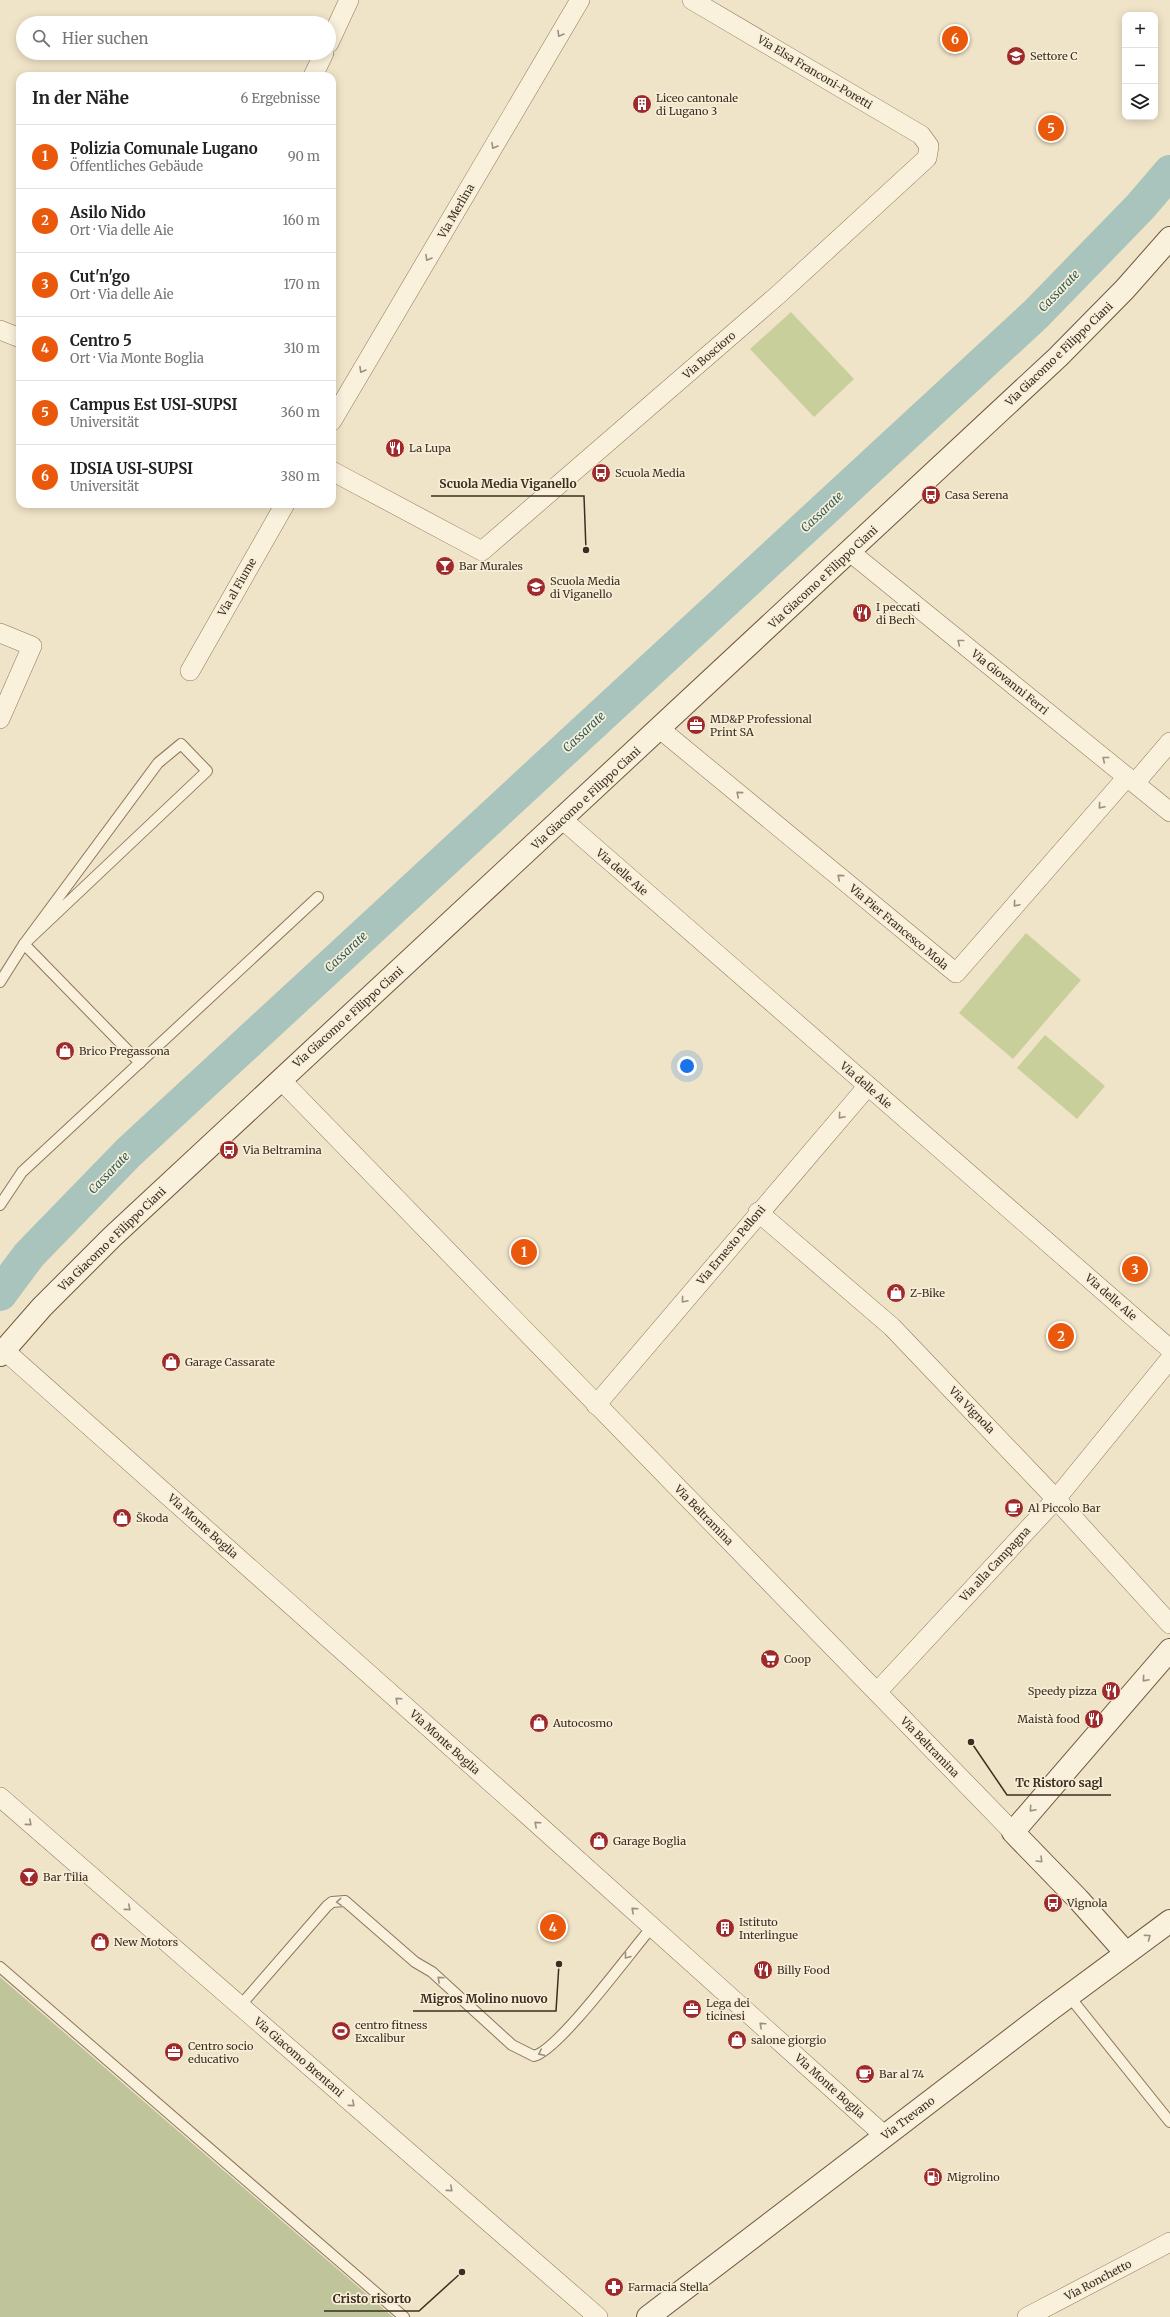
<!DOCTYPE html>
<html lang="de">
<head>
<meta charset="utf-8">
<style>
	body { margin:0; font-family:Merriweather,serif; background:#f2f2f2; color:#222 }
	.controls { position:absolute; right:12px; top:12px; display:grid; overflow:hidden; border-radius:8px; box-shadow:0 2px 10px #0003 }
	.controls button { width:36px; height:36px; display:grid; place-items:center; padding:0; border:0; border-bottom:1px solid #e0e0e0; background:#fff; color:#222; font:20px sans-serif }
	.you { position:absolute; left:687px; top:1066px; width:14px; height:14px; margin:-10px; border:3px solid #fff; border-radius:50%; background:#1a73e8; box-shadow:0 0 0 6px #1a73e833 }
	.badge { display:grid; place-items:center; width:26px; height:26px; border-radius:50%; background:#ea580c; color:#fff; font-size:13px; font-weight:700 }
	.pin { position:absolute; translate:-50% -50%; border:2px solid #fff; box-shadow:0 1px 4px #0006 }
	.list { margin:0; padding:0; list-style:none }
	h2 { display:flex; justify-content:space-between; align-items:center; height:52px; margin:0; padding:0 16px; font-size:17px }
	h2 small { font-size:13px; font-weight:400; color:#767676 }
	.list li { display:grid; grid-template-columns:26px 1fr auto; gap:12px; align-items:center; box-sizing:border-box; height:64px; padding:0 16px; border-top:1px solid #e0e0e0 }
	.list b { display:block; font-size:15px; white-space:nowrap }
	.list p { margin:0; font-size:13px; white-space:nowrap; color:#767676 }
	.list em { font-size:13px; font-style:normal; color:#767676 }
	.icon { flex:none; width:22px; height:22px; fill:none; stroke:currentColor; stroke-width:2; stroke-linecap:round; stroke-linejoin:round }
	.map { position:relative; flex:none; width:1170px; height:2317px; overflow:hidden }
	.search { position:absolute; background:#fff; box-shadow:0 2px 10px #0003; left:16px; top:16px; width:320px; height:44px; display:flex; align-items:center; gap:10px; box-sizing:border-box; padding:0 14px; border-radius:22px; color:#767676; font-size:15px }
	.panel { position:absolute; background:#fff; box-shadow:0 2px 10px #0003; left:16px; top:72px; width:320px; height:436px; border-radius:12px }
	.map>svg:first-child { display:block }
</style>
</head>
<body>
<div class="map">
<svg width="1170" height="2317" viewBox="0 0 1170 2317">
	<rect width="100%" height="100%" fill="#f0e4c8"/>
	<g fill="#c9cf9b">
		<path d="M791 312 854 379 814 417 750 349Z"/>
		<path d="M1026 933 1081 980 1013 1059 959 1013Z"/>
		<path d="M1045 1035 1105 1086 1077 1119 1017 1068Z"/>
	</g>
	<path fill="#bfc49a" d="M0 1977 393 2317H0Z"/>
	<g fill="none" stroke-linecap="round" stroke-linejoin="round">
		<path stroke="#a9c4bc" stroke-width="34" d="M0 1294 29 1255 128 1153 1036 314 1140 207 1170 172"/>
		<defs>
			<g id="lane">
				<path d="M24 944 140 1063"/>
				<path d="M0 982 24 944 158 763 181 744 207 771 24 944"/>
				<path d="M0 1205 22 1172 36 1159 318 897"/>
				<path d="M0 1967 404 2317"/>
				<path d="M1069 1996 1170 2122"/>
				<path d="M240 2006 327 1906 332 1902 345 1901 415 1962 432 1972 512 2045 534 2056C559 2050 631 1951 652 1927"/>
			</g>
			<g id="street">
				<path d="M329 43 349 0"/>
				<path d="M313 76 324 53"/>
				<path d="M0 330 20 338"/>
				<path d="M332 421 580 0"/>
				<path d="M332 471 482 551 779 294 927 158 929 146 921 135 692 0"/>
				<path d="M850 552 1170 812"/>
				<path d="M0 633 32 646 0 719"/>
				<path d="M190 671 285 504"/>
				<path d="M660 729 956 973 1127 777"/>
				<path d="M1135 783 1170 742"/>
				<path d="M563 820 1170 1349"/>
				<path d="M280 1079 1013 1832"/>
				<path d="M758 1212 892 1327 1056 1499 1170 1624"/>
				<path d="M4 1350 523 1811 885 2136"/>
				<path d="M596 1405 867 1087"/>
				<path d="M877 1692 1056 1499 1170 1359"/>
				<path d="M0 1797 598 2317"/>
				<path d="M1027 2317 1170 2242"/>
			</g>
			<g id="secondary">
				<path d="M0 1355 42 1307 112 1237 1058 357 1125 289 1170 238"/>
				<path d="M1126 1953 1078 1899 1013 1832 1170 1650"/>
				<path d="M648 2317 1047 2012 1170 1921"/>
			</g>
		</defs>
		<use href="#lane" stroke="#8d765c" stroke-width="12"/>
		<use href="#street" stroke="#8d765c" stroke-width="20"/>
		<use href="#secondary" stroke="#6f573f" stroke-width="24"/>
		<use href="#lane" stroke="#faf1dc" stroke-width="10"/>
		<use href="#street" stroke="#faf1dc" stroke-width="19"/>
		<use href="#secondary" stroke="#faf1dc" stroke-width="22"/>
	</g>
	<defs><path id="oneway-chevron" d="M-2-3.5L2.5 0L-2 3.5" fill="none" stroke-width="1.6" stroke-linecap="round" stroke-linejoin="round"/></defs>
	<g stroke="#9c907e">
		<use href="#oneway-chevron" transform="translate(560 34) rotate(120)"/>
		<use href="#oneway-chevron" transform="translate(494 146) rotate(120)"/>
		<use href="#oneway-chevron" transform="translate(428 258) rotate(120)"/>
		<use href="#oneway-chevron" transform="translate(362 370) rotate(120)"/>
		<use href="#oneway-chevron" transform="translate(960 642) rotate(-141)"/>
		<use href="#oneway-chevron" transform="translate(1105 759) rotate(-141)"/>
		<use href="#oneway-chevron" transform="translate(739 794) rotate(-140)"/>
		<use href="#oneway-chevron" transform="translate(1101 806) rotate(131)"/>
		<use href="#oneway-chevron" transform="translate(840 877) rotate(-140)"/>
		<use href="#oneway-chevron" transform="translate(1016 904) rotate(131)"/>
		<use href="#oneway-chevron" transform="translate(841 1116) rotate(131)"/>
		<use href="#oneway-chevron" transform="translate(684 1300) rotate(130)"/>
		<use href="#oneway-chevron" transform="translate(1145 1679) rotate(131)"/>
		<use href="#oneway-chevron" transform="translate(398 1700) rotate(-138)"/>
		<use href="#oneway-chevron" transform="translate(1032 1809) rotate(131)"/>
		<use href="#oneway-chevron" transform="translate(29 1823) rotate(41)"/>
		<use href="#oneway-chevron" transform="translate(537 1824) rotate(-138)"/>
		<use href="#oneway-chevron" transform="translate(1040 1860) rotate(45)"/>
		<use href="#oneway-chevron" transform="translate(339 1902) rotate(176)"/>
		<use href="#oneway-chevron" transform="translate(128 1908) rotate(41)"/>
		<use href="#oneway-chevron" transform="translate(634 1910) rotate(-138)"/>
		<use href="#oneway-chevron" transform="translate(1148 1937) rotate(-36)"/>
		<use href="#oneway-chevron" transform="translate(627 1956) rotate(128)"/>
		<use href="#oneway-chevron" transform="translate(440 1979) rotate(-138)"/>
		<use href="#oneway-chevron" transform="translate(762 2025) rotate(-138)"/>
		<use href="#oneway-chevron" transform="translate(541 2053) rotate(154)"/>
		<use href="#oneway-chevron" transform="translate(352 2104) rotate(41)"/>
		<use href="#oneway-chevron" transform="translate(450 2189) rotate(41)"/>
	</g>
	<defs>
		<symbol id="university-disc" viewBox="-11 -11 22 22"><circle r="9.5" fill="#9e2a2b" stroke="#f7eed8"/><path d="M0-5L7-2L0 1L-7-2ZM-4 1L0 2.5L4 1V4Q0 6-4 4Z" fill="#fff"/></symbol>
		<symbol id="building-disc" viewBox="-11 -11 22 22"><circle r="9.5" fill="#9e2a2b" stroke="#f7eed8"/><path d="M-4-6H4V6H1V3H-1V6H-4ZM-2.5-4.3h1.7v1.8h-1.7ZM.8-4.3h1.7v1.8H.8ZM-2.5-1h1.7V.8h-1.7ZM.8-1h1.7V.8H.8Z" fill="#fff"/></symbol>
		<symbol id="restaurant-disc" viewBox="-11 -11 22 22"><circle r="9.5" fill="#9e2a2b" stroke="#f7eed8"/><path d="M-5-6h1v4h1v-4h1v4h1v-4h1v5L-1.5 .5V6h-2V.5L-5-1ZM5-6V6H3V1.5H1.5Q1.5-4 5-6Z" fill="#fff"/></symbol>
		<symbol id="bus-disc" viewBox="-11 -11 22 22"><circle r="9.5" fill="#9e2a2b" stroke="#f7eed8"/><path d="M-5-6H5V4H4V6H2V4H-2V6H-4V4H-5ZM-3.5-4V0h7V-4ZM-3.5 1.2v1.5H-2V1.2ZM2 1.2v1.5H3.5V1.2Z" fill="#fff"/></symbol>
		<symbol id="bar-disc" viewBox="-11 -11 22 22"><circle r="9.5" fill="#9e2a2b" stroke="#f7eed8"/><path d="M-6-5H6L.8 .8V4.5H3.5V6h-7V4.5H-.8V.8Z" fill="#fff"/></symbol>
		<symbol id="school-disc" viewBox="-11 -11 22 22"><circle r="9.5" fill="#9e2a2b" stroke="#f7eed8"/><path d="M0-5L7-2L0 1L-7-2ZM-4 1L0 2.5L4 1V4Q0 6-4 4Z" fill="#fff"/></symbol>
		<symbol id="office-disc" viewBox="-11 -11 22 22"><circle r="9.5" fill="#9e2a2b" stroke="#f7eed8"/><path d="M-6-3h4V-5.5h4V-3h4V5H-6ZM-1-4.5V-3h2v-1.5ZM-6 0V1H6V0Z" fill="#fff"/></symbol>
		<symbol id="shop-disc" viewBox="-11 -11 22 22"><circle r="9.5" fill="#9e2a2b" stroke="#f7eed8"/><path d="M-5-2.5h2.3a2.7 3.5 0 0 1 5.4 0H5L5.5 6h-11ZM-1.5-2.5h3a1.5 2.3 0 0 0-3 0Z" fill="#fff"/></symbol>
		<symbol id="cafe-disc" viewBox="-11 -11 22 22"><circle r="9.5" fill="#9e2a2b" stroke="#f7eed8"/><path d="M-5.5-4.5H6V0H3Q3 3.5 0 3.5H-2.5Q-5.5 3.5-5.5 0ZM3-3.2v2h1.7v-2ZM-6 4.5H4V6H-6Z" fill="#fff"/></symbol>
		<symbol id="supermarket-disc" viewBox="-11 -11 22 22"><circle r="9.5" fill="#9e2a2b" stroke="#f7eed8"/><path d="M-6-5.5h2.5l.6 2H6L4.5 2H-2.5L-4.4-4H-6ZM-1.5 3.2a1.3 1.3 0 1 0 .1 0ZM3 3.2a1.3 1.3 0 1 0 .1 0Z" fill="#fff"/></symbol>
		<symbol id="stadium-disc" viewBox="-11 -11 22 22"><circle r="9.5" fill="#9e2a2b" stroke="#f7eed8"/><path d="M0-5a6.5 5 0 1 0 0 10a6.5 5 0 1 0 0-10ZM-3.5-1.8h7v3.6h-7Z" fill="#fff"/></symbol>
		<symbol id="fuel-disc" viewBox="-11 -11 22 22"><circle r="9.5" fill="#9e2a2b" stroke="#f7eed8"/><path d="M-5.5-6h7V0h2V4h1.3V-2.5L3-4.5l.8-.8L6-3V5H2.5V1h-1V6h-7ZM-4.2-4.7v3.2H.2V-4.7Z" fill="#fff"/></symbol>
		<symbol id="pharmacy-disc" viewBox="-11 -11 22 22"><circle r="9.5" fill="#9e2a2b" stroke="#f7eed8"/><path d="M-2-6h4v4h4v4h-4v4h-4v-4h-4v-4h4Z" fill="#fff"/></symbol>
	</defs>
	<g fill-rule="evenodd">
		<use href="#university-disc" x="1005" y="45" width="22" height="22"/>
		<use href="#building-disc" x="631" y="93" width="22" height="22"/>
		<use href="#restaurant-disc" x="384" y="437" width="22" height="22"/>
		<use href="#bus-disc" x="590" y="462" width="22" height="22"/>
		<use href="#bus-disc" x="920" y="484" width="22" height="22"/>
		<use href="#bar-disc" x="434" y="555" width="22" height="22"/>
		<use href="#school-disc" x="525" y="576" width="22" height="22"/>
		<use href="#restaurant-disc" x="851" y="602" width="22" height="22"/>
		<use href="#office-disc" x="685" y="714" width="22" height="22"/>
		<use href="#shop-disc" x="54" y="1040" width="22" height="22"/>
		<use href="#bus-disc" x="218" y="1139" width="22" height="22"/>
		<use href="#shop-disc" x="885" y="1282" width="22" height="22"/>
		<use href="#shop-disc" x="160" y="1351" width="22" height="22"/>
		<use href="#cafe-disc" x="1003" y="1497" width="22" height="22"/>
		<use href="#shop-disc" x="111" y="1507" width="22" height="22"/>
		<use href="#supermarket-disc" x="759" y="1648" width="22" height="22"/>
		<use href="#restaurant-disc" x="1100" y="1680" width="22" height="22"/>
		<use href="#restaurant-disc" x="1083" y="1708" width="22" height="22"/>
		<use href="#shop-disc" x="528" y="1712" width="22" height="22"/>
		<use href="#shop-disc" x="588" y="1830" width="22" height="22"/>
		<use href="#bar-disc" x="18" y="1866" width="22" height="22"/>
		<use href="#bus-disc" x="1042" y="1892" width="22" height="22"/>
		<use href="#building-disc" x="714" y="1917" width="22" height="22"/>
		<use href="#shop-disc" x="89" y="1931" width="22" height="22"/>
		<use href="#restaurant-disc" x="752" y="1959" width="22" height="22"/>
		<use href="#office-disc" x="681" y="1998" width="22" height="22"/>
		<use href="#stadium-disc" x="330" y="2020" width="22" height="22"/>
		<use href="#shop-disc" x="726" y="2029" width="22" height="22"/>
		<use href="#office-disc" x="163" y="2041" width="22" height="22"/>
		<use href="#cafe-disc" x="854" y="2063" width="22" height="22"/>
		<use href="#fuel-disc" x="922" y="2166" width="22" height="22"/>
		<use href="#pharmacy-disc" x="603" y="2276" width="22" height="22"/>
	</g>
	<g text-anchor="middle" stroke-width="3.5" stroke-linejoin="round" paint-order="stroke">
		<g font-size="11" fill="#3d2e20" stroke="#f7eed8" text-anchor="start">
			<text x="1030" y="60">Settore C</text>
			<text x="656" y="102">Liceo cantonale<tspan x="656" dy="13">di Lugano 3</tspan></text>
			<text x="409" y="452">La Lupa</text>
			<text x="615" y="477">Scuola Media</text>
			<text x="945" y="499">Casa Serena</text>
			<text x="459" y="570">Bar Murales</text>
			<text x="550" y="585">Scuola Media<tspan x="550" dy="13">di Viganello</tspan></text>
			<text x="876" y="611">I peccati<tspan x="876" dy="13">di Bech</tspan></text>
			<text x="710" y="723">MD&amp;P Professional<tspan x="710" dy="13">Print SA</tspan></text>
			<text x="79" y="1055">Brico Pregassona</text>
			<text x="243" y="1154">Via Beltramina</text>
			<text x="910" y="1297">Z-Bike</text>
			<text x="185" y="1366">Garage Cassarate</text>
			<text x="1028" y="1512">Al Piccolo Bar</text>
			<text x="136" y="1522">Škoda</text>
			<text x="784" y="1663">Coop</text>
			<text x="1097" y="1695" text-anchor="end">Speedy pizza</text>
			<text x="1080" y="1723" text-anchor="end">Maistà food</text>
			<text x="553" y="1727">Autocosmo</text>
			<text x="613" y="1845">Garage Boglia</text>
			<text x="43" y="1881">Bar Tilia</text>
			<text x="1067" y="1907">Vignola</text>
			<text x="739" y="1926">Istituto<tspan x="739" dy="13">Interlingue</tspan></text>
			<text x="114" y="1946">New Motors</text>
			<text x="777" y="1974">Billy Food</text>
			<text x="706" y="2007">Lega dei<tspan x="706" dy="13">ticinesi</tspan></text>
			<text x="355" y="2029">centro fitness<tspan x="355" dy="13">Excalibur</tspan></text>
			<text x="751" y="2044">salone giorgio</text>
			<text x="188" y="2050">Centro socio<tspan x="188" dy="13">educativo</tspan></text>
			<text x="879" y="2078">Bar al 74</text>
			<text x="947" y="2181">Migrolino</text>
			<text x="628" y="2291">Farmacia Stella</text>
		</g>
		<g font-size="11" fill="#3d2e20" stroke="#f7eed8">
			<text transform="translate(815 72) rotate(31)" y="4">Via Elsa Franconi-Poretti</text>
			<text transform="translate(456 211) rotate(-60)" y="4">Via Merlina</text>
			<text transform="translate(1059 354) rotate(-44)" y="4">Via Giacomo e Filippo Ciani</text>
			<text transform="translate(709 355) rotate(-41)" y="4">Via Boscioro</text>
			<text transform="translate(823 577) rotate(-43)" y="4">Via Giacomo e Filippo Ciani</text>
			<text transform="translate(237 587) rotate(-60)" y="4">Via al Fiume</text>
			<text transform="translate(1010 682) rotate(39)" y="4">Via Giovanni Ferri</text>
			<text transform="translate(586 798) rotate(-43)" y="4">Via Giacomo e Filippo Ciani</text>
			<text transform="translate(622 872) rotate(41)" y="4">Via delle Aie</text>
			<text transform="translate(899 927) rotate(40)" y="4">Via Pier Francesco Mola</text>
			<text transform="translate(348 1017) rotate(-42)" y="4">Via Giacomo e Filippo Ciani</text>
			<text transform="translate(866 1085) rotate(41)" y="4">Via delle Aie</text>
			<text transform="translate(112 1239) rotate(-44)" y="4">Via Giacomo e Filippo Ciani</text>
			<text transform="translate(731 1245) rotate(-50)" y="4">Via Ernesto Pelloni</text>
			<text transform="translate(1111 1297) rotate(41)" y="4">Via delle Aie</text>
			<text transform="translate(972 1410) rotate(46)" y="4">Via Vignola</text>
			<text transform="translate(704 1515) rotate(46)" y="4">Via Beltramina</text>
			<text transform="translate(203 1526) rotate(42)" y="4">Via Monte Boglia</text>
			<text transform="translate(995 1564) rotate(-47)" y="4">Via alla Campagna</text>
			<text transform="translate(445 1742) rotate(42)" y="4">Via Monte Boglia</text>
			<text transform="translate(930 1747) rotate(46)" y="4">Via Beltramina</text>
			<text transform="translate(299 2057) rotate(41)" y="4">Via Giacomo Brentani</text>
			<text transform="translate(830 2086) rotate(42)" y="4">Via Monte Boglia</text>
			<text transform="translate(908 2118) rotate(-37)" y="4">Via Trevano</text>
			<text transform="translate(1098 2280) rotate(-28)" y="4">Via Ronchetto</text>
		</g>
		<g font-size="12" font-style="italic" fill="#2f5d5a" stroke="#f7eed8">
			<text transform="translate(1059 291) rotate(-46)" y="4">Cassarate</text>
			<text transform="translate(822 512) rotate(-43)" y="4">Cassarate</text>
			<text transform="translate(584 732) rotate(-43)" y="4">Cassarate</text>
			<text transform="translate(346 952) rotate(-43)" y="4">Cassarate</text>
			<text transform="translate(109 1173) rotate(-46)" y="4">Cassarate</text>
		</g>
	</g>
	<path fill="none" stroke="#3d2e20" stroke-width="1.5" d="M586 550L584 496H431M971 1742L1007 1795H1111M559 1964L556 2011H413M462 2272L419 2311H324"/>
	<g fill="#3d2e20" stroke="#f7eed8" stroke-width="1.5">
		<circle cx="586" cy="550" r="4"/>
		<circle cx="971" cy="1742" r="4"/>
		<circle cx="559" cy="1964" r="4"/>
		<circle cx="462" cy="2272" r="4"/>
	</g>
	<g font-size="12" text-anchor="middle" font-weight="bold" fill="#3d2e20" stroke="#f7eed8" stroke-width="3.5" stroke-linejoin="round" paint-order="stroke">
		<text x="508" y="488">Scuola Media Viganello</text>
		<text x="1059" y="1787">Tc Ristoro sagl</text>
		<text x="484" y="2003">Migros Molino nuovo</text>
		<text x="372" y="2303">Cristo risorto</text>
	</g>
</svg>
<div class="controls">
<button>+</button>
<button>−</button>
<button><svg class="icon" aria-label="layers" viewBox="0 0 24 24"><path d="M12 4l9 5-9 5-9-5zM3 14l9 5 9-5"/></svg></button>
</div>
<div class="you"></div>
<div class="pin badge" style="left:524px;top:1252px">1</div>
<div class="pin badge" style="left:1061px;top:1336px">2</div>
<div class="pin badge" style="left:1135px;top:1269px">3</div>
<div class="pin badge" style="left:553px;top:1927px">4</div>
<div class="pin badge" style="left:1051px;top:128px">5</div>
<div class="pin badge" style="left:955px;top:39px">6</div>
<div class="search"><svg class="icon" aria-label="search" viewBox="0 0 24 24"><circle cx="10" cy="10" r="6"/><path d="M15 15l6 6"/></svg>Hier suchen</div>
<section class="panel">
<h2>In der Nähe<small>6 Ergebnisse</small></h2>
<ul class="list">
<li><span class="badge">1</span><div><b>Polizia Comunale Lugano</b><p>Öffentliches Gebäude</p></div><em>90 m</em></li>
<li><span class="badge">2</span><div><b>Asilo Nido</b><p>Ort · Via delle Aie</p></div><em>160 m</em></li>
<li><span class="badge">3</span><div><b>Cut'n'go</b><p>Ort · Via delle Aie</p></div><em>170 m</em></li>
<li><span class="badge">4</span><div><b>Centro 5</b><p>Ort · Via Monte Boglia</p></div><em>310 m</em></li>
<li><span class="badge">5</span><div><b>Campus Est USI-SUPSI</b><p>Universität</p></div><em>360 m</em></li>
<li><span class="badge">6</span><div><b>IDSIA USI-SUPSI</b><p>Universität</p></div><em>380 m</em></li>
</ul>
</section>
</div>
</body>
</html>
